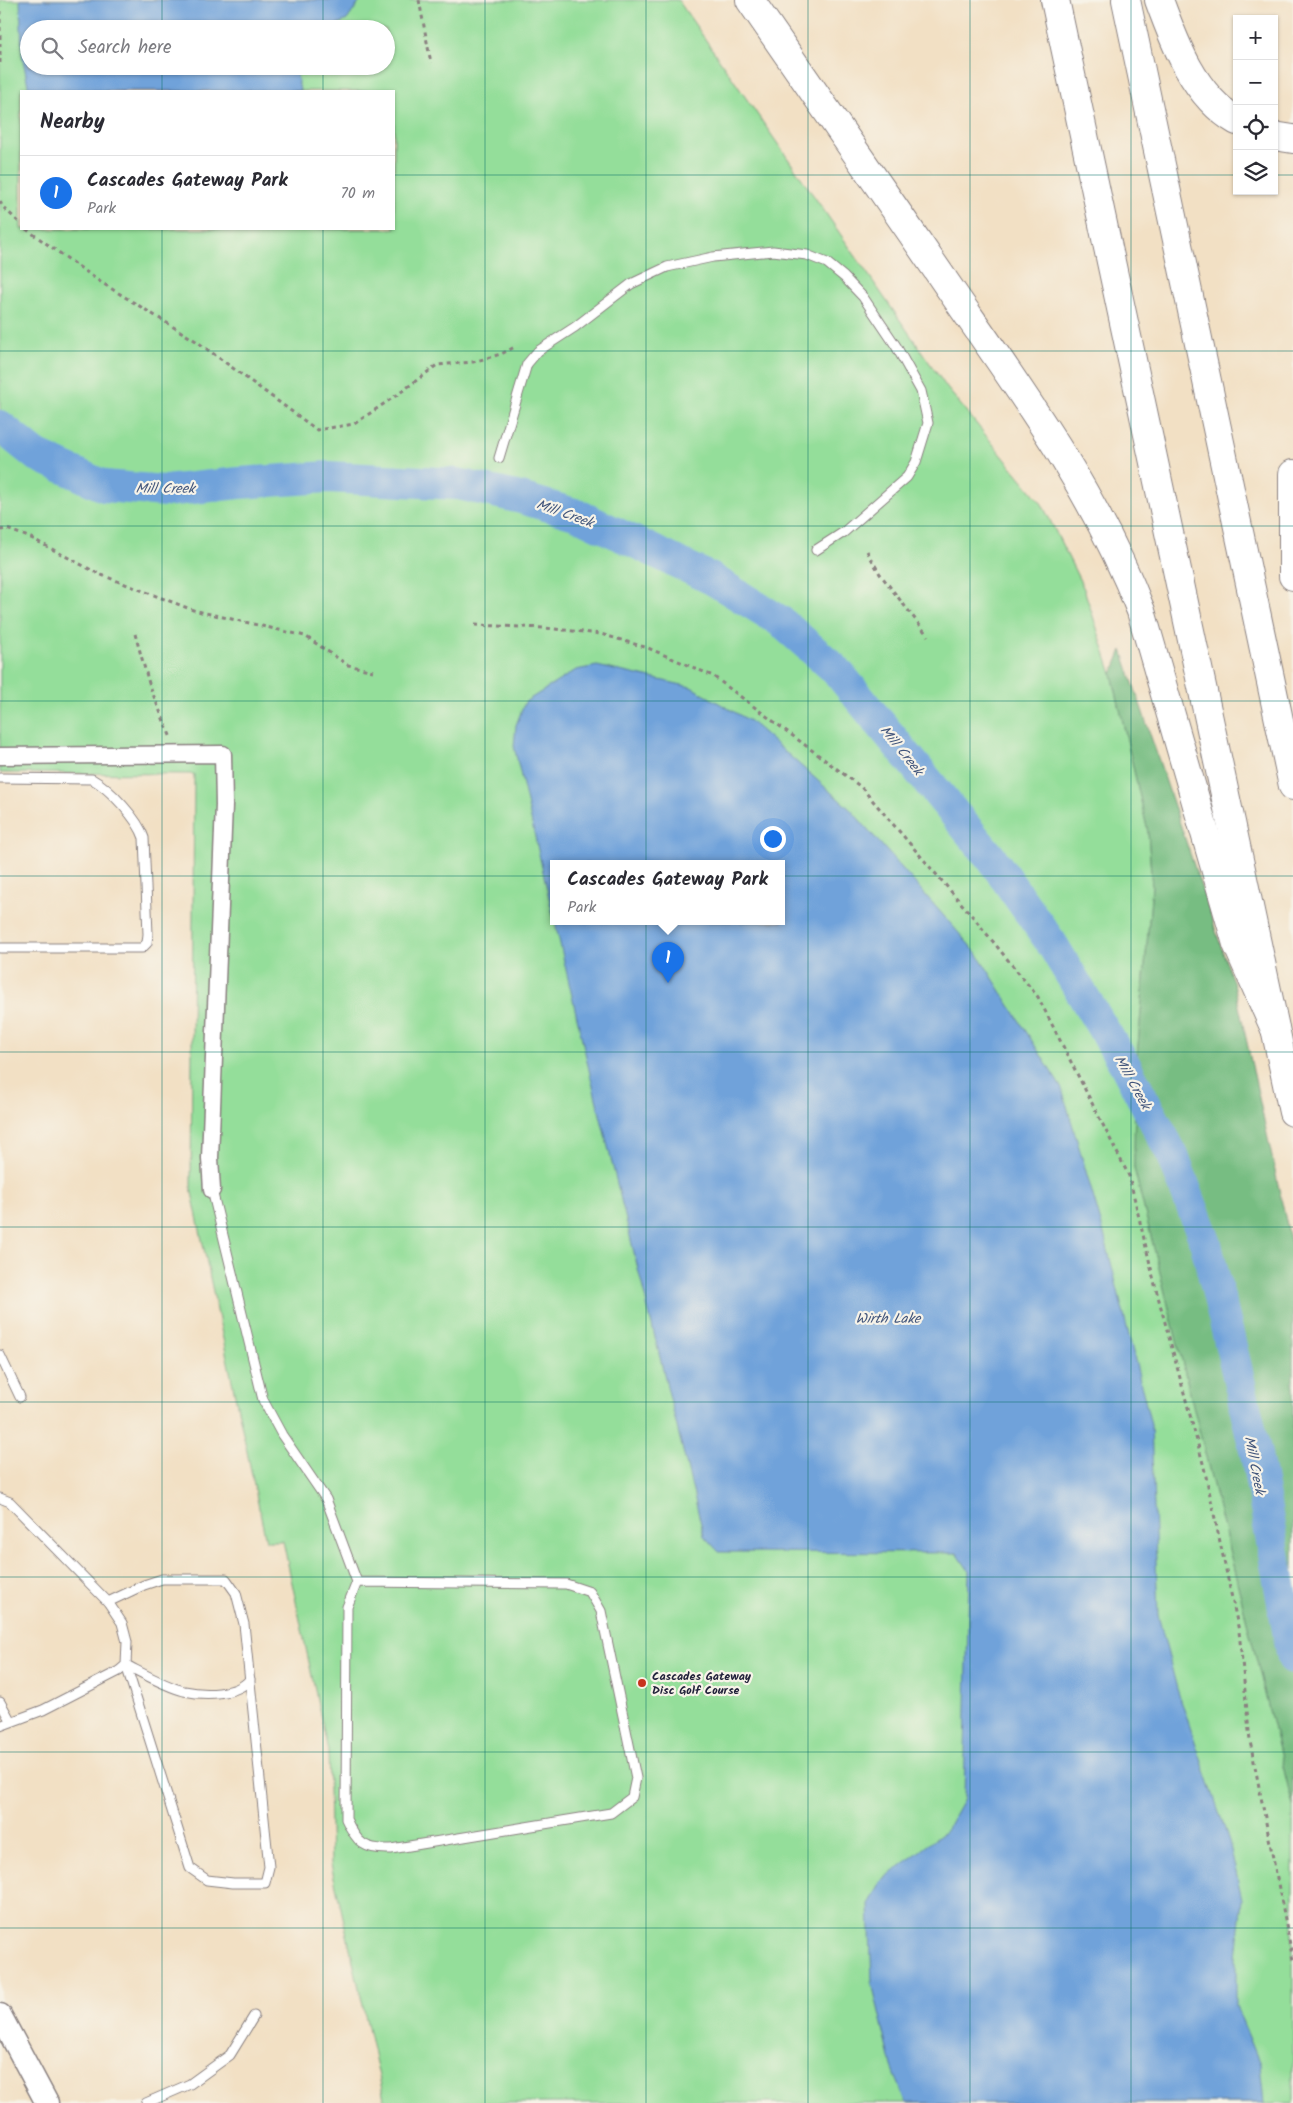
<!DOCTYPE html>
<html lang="en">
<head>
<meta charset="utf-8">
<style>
	body { margin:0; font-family:Kalam,sans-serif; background:#f7f7f7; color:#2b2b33 }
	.controls { position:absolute; right:15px; top:15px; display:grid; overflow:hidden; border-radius:0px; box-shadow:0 1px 4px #0004 }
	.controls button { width:45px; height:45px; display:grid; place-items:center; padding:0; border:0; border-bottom:1px solid #e1e1e2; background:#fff; color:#2b2b33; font:25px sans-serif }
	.you { position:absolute; left:772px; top:838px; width:18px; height:18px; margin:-12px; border:4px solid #fff; border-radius:50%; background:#1a73e8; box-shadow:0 0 0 8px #1a73e833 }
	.badge { display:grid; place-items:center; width:32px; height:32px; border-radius:50%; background:#1a73e8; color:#fff; font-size:16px; font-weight:700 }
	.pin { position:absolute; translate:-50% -41px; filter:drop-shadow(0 1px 2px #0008) }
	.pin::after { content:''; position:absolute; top:26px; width:18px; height:15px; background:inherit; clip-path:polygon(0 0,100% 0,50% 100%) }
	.popup { position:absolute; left:550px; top:860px; width:235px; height:65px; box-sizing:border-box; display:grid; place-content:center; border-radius:0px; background:#fff; filter:drop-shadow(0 1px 4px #0005); font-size:16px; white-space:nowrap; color:#7c7c81 }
	.popup b { font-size:19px; color:#2b2b33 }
	.popup::after { content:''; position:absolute; left:50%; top:100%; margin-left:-10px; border:10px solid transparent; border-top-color:#fff }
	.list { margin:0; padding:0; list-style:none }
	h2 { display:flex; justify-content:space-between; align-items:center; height:65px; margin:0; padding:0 20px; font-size:21px }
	h2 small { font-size:16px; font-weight:400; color:#7c7c81 }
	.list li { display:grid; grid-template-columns:32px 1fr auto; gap:15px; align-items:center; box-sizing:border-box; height:75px; padding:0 20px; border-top:1px solid #e1e1e2 }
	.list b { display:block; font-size:19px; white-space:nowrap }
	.list p { margin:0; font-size:16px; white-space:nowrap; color:#7c7c81 }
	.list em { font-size:16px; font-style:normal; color:#7c7c81 }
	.icon { flex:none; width:28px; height:28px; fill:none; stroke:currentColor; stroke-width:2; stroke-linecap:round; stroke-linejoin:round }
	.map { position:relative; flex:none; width:1293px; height:2103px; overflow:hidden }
	.search { position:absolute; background:#fff; box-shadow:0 1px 4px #0004; left:20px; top:20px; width:375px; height:55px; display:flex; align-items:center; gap:12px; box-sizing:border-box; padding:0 18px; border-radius:28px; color:#7c7c81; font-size:19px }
	.panel { position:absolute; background:#fff; box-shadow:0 1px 4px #0004; left:20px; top:90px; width:375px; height:140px; border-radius:0px }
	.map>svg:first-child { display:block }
</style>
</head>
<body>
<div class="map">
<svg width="1293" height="2103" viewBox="0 0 1293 2103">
	<rect width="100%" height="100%" fill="#f7f3e8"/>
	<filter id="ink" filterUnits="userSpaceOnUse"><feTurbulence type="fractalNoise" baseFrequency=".02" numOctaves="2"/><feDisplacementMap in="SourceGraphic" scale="10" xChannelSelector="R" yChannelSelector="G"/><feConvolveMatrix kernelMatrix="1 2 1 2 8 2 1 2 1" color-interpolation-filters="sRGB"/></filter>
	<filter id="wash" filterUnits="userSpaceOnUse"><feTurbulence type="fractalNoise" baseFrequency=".0096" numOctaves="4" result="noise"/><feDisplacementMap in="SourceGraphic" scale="20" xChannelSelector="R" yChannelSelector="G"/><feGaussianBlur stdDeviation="1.12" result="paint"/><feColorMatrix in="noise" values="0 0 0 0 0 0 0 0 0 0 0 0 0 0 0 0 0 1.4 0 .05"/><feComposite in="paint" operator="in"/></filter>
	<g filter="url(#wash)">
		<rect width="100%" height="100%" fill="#f2e0c4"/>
		<path fill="#94de9a" stroke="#5b806a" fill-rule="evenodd" d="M0 0H678L947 388 1042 504 1084 589 1112 674 1148 832 1152 887 1135 1080 1134 1168 1293 1806V2103H385L331 1864 328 1751 283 1541H266L191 1188 194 774 0 773ZM29 29H386V66H29ZM21 91H394V229H21ZM554 864H782V922H554Z"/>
		<path fill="#77bd82" stroke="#4c705e" d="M1122 650 1235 988 1293 1253V1806L1134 1168 1135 1080 1152 887 1148 832 1112 674Z"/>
		<g fill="#6fa2da" stroke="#48628a">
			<path d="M20 0H361L347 20 327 29H29V66H297L296 69 300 91H29L22 54Z"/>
			<path d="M597 666 691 687 750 721 850 809 979 956 1062 1089 1103 1230 1151 1425 1158 1615 1177 1689 1229 1841 1242 1899 1236 1958V2006L1260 2064 1264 2103H906L892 2066 872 1983 869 1905 881 1881 946 1831 964 1799 969 1571 957 1553 719 1552 704 1536 590 1074 555 922H782V864H554V919L514 746 516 725 525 702 576 670Z"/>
		</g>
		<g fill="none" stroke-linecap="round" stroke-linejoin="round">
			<path stroke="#6fa2da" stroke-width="32" d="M0 426 36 455 104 486 165 491 239 483 328 477 458 484 521 498 578 515 712 579 780 621 836 670 992 859 1052 944 1125 1065 1173 1156 1206 1244 1236 1367 1256 1454 1293 1658"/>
		</g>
	</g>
	<g filter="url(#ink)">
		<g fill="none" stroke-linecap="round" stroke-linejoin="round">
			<defs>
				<g id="lane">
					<path d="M499 458 527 364 538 351 575 327 631 284 667 267 713 257 773 251 807 255 827 263 844 277 863 297 896 346 921 391 928 423 916 462 907 477 844 532 816 550"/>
					<path d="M0 778 92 779C110 789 138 819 144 838L148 934 147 943 142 948H0"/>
					<path d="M212 1190 263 1400 282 1435 326 1499 357 1582 347 1607 346 1819C357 1843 364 1850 391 1849L611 1813 632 1797 636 1778 601 1611 590 1592 566 1584 357 1582"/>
					<path d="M0 1355 20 1397"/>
					<path d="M0 1498 10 1502 108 1602 122 1623 127 1642 126 1665 119 1671 43 1710 0 1726"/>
					<path d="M108 1602 144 1585 162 1579H226L236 1593 244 1624 269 1867 265 1883H233L207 1880 190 1868 126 1665"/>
					<path d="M126 1665C142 1673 167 1687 184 1691 203 1695 237 1696 250 1679"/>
					<path d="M0 1702 10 1720"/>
					<path d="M146 2103 190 2084 230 2055 254 2016"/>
				</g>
				<path id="street" d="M0 756 223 754 224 805 210 1158 212 1190"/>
				<path id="secondary" d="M0 2015 47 2103"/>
				<g id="highway">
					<path d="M750 0C820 101 890 201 959 302 1028 401 1097 497 1141 611L1237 944 1275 1029"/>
					<path d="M1055 0 1293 1112"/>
					<path d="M1126 0 1293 786"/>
					<path d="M1159 0C1175 44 1194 96 1237 121"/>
					<path d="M1274 136 1293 139"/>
					<path d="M1293 474V576"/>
				</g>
			</defs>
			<use href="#lane" stroke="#8a8180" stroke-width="11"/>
			<use href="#street" stroke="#8a8180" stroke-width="19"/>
			<use href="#secondary" stroke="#8a8180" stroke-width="25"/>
			<use href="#highway" stroke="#8a8180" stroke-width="30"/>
			<g stroke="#8a8180" stroke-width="3" stroke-dasharray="4 4" stroke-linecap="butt">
				<path d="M419 0 431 63"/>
				<path d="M0 11V65"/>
				<path d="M0 201 2 206 21 224"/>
				<path d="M26 229 99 281 196 341 317 430 354 424 397 395 437 365 473 362 501 354 515 347"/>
				<path d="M0 530 7 529 31 538 99 574 193 610 305 636 348 665 373 671"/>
				<path d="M867 551 880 574 928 636"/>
				<path d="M475 625 545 628 601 634 648 648 713 676 861 787 973 917 1038 997 1129 1176 1156 1289 1204 1467 1239 1631 1250 1741 1293 1960"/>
				<path d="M135 634 150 687 171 738"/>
			</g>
			<use href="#lane" stroke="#fff" stroke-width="9"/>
			<use href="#street" stroke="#fff" stroke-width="16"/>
			<use href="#secondary" stroke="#fff" stroke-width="22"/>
			<use href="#highway" stroke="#fff" stroke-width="28"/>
		</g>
	</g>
	<path fill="none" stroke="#0f766e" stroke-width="1" stroke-opacity="0.55" d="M162 0V29M323 0V29M485 0V2103M646 0V2103M808 0V2103M970 0V2103M1131 0V2103M162 66V91M323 66V91M0 175H21M394 175H1237M1274 175H1293M162 229V2103M323 229V2103M0 351H1293M0 526H1293M0 701H1293M0 876H1293M0 1052H1293M0 1227H1293M0 1402H1293M0 1577H1293M0 1752H1293M0 1928H1293"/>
	<circle fill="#c8321e" stroke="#f7f3e8" stroke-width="2" cx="642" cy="1683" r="5"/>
	<g text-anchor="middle" stroke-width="4.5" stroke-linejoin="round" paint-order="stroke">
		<g font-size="12" font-weight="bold" fill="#22223b" stroke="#f7f3e8" text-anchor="start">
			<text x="652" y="1680">Cascades Gateway<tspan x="652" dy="14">Disc Golf Course</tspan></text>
		</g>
		<g font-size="14" font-style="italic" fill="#41557b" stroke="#f7f3e8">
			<text x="165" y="493">Mill Creek</text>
			<text transform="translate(565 513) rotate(19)" y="5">Mill Creek</text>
			<text transform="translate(902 750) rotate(51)" y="5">Mill Creek</text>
			<text transform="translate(1133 1082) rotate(61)" y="5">Mill Creek</text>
			<text x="888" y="1323">Wirth Lake</text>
			<text transform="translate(1255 1465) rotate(79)" y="5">Mill Creek</text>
		</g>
	</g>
</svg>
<div class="controls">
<button>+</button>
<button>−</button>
<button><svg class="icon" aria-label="locate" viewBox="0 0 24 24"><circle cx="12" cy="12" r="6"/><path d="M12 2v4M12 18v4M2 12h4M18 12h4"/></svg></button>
<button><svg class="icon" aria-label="layers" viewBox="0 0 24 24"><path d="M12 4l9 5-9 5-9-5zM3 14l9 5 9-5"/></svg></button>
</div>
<div class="you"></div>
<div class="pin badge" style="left:668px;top:983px">1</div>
<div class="popup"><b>Cascades Gateway Park</b>Park</div>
<div class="search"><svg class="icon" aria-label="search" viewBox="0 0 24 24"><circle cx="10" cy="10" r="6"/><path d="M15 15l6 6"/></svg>Search here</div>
<section class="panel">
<h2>Nearby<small></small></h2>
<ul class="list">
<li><span class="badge">1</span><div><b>Cascades Gateway Park</b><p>Park</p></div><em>70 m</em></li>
</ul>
</section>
</div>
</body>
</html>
